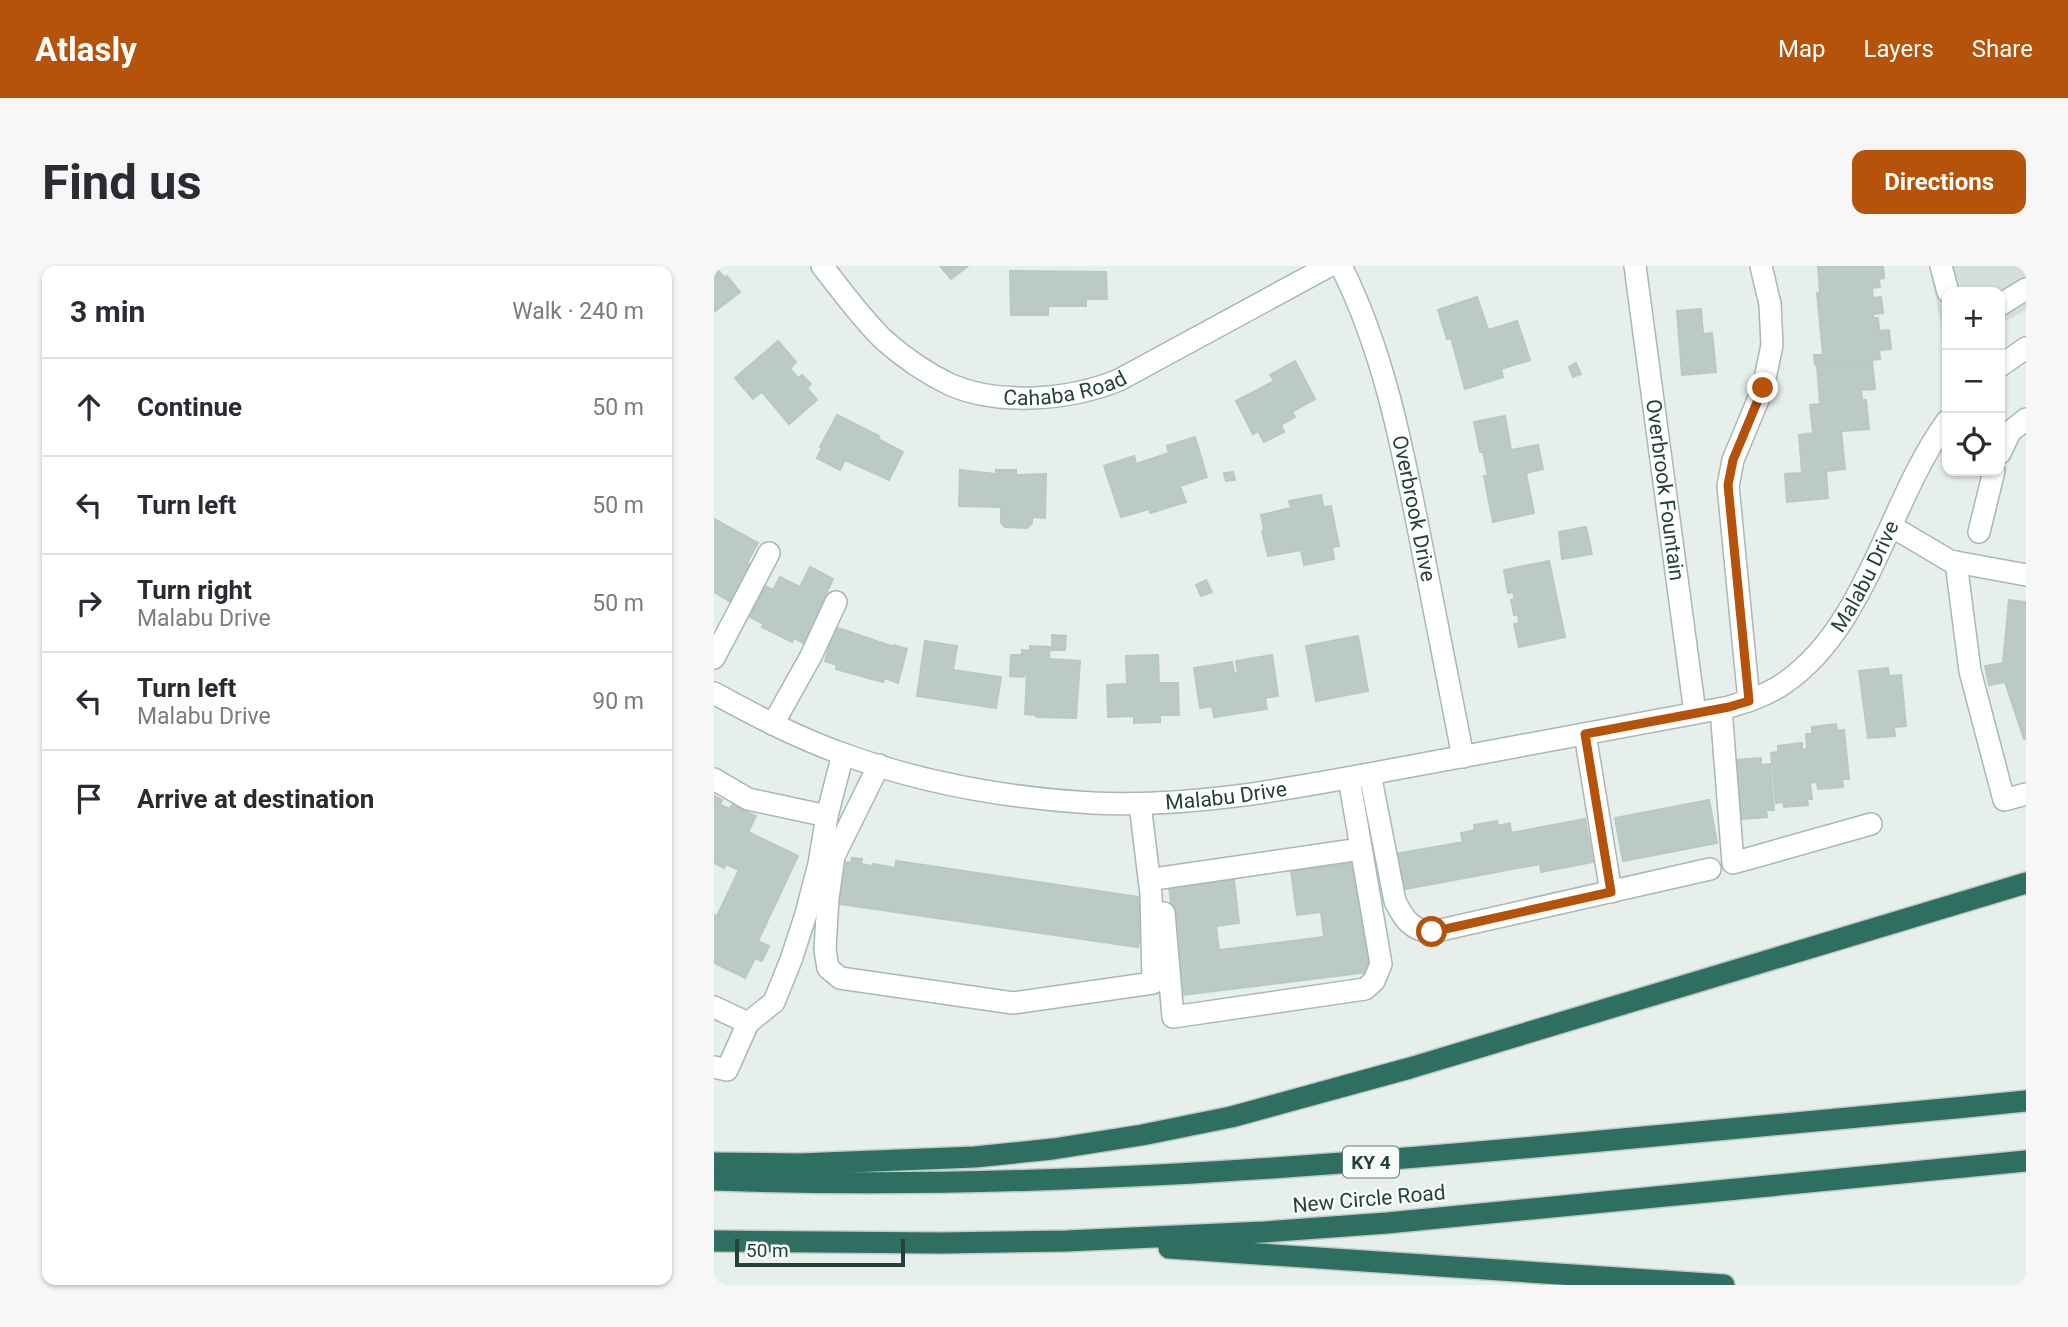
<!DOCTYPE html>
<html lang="en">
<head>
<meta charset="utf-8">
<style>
	body { margin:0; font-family:Roboto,sans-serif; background:#f7f7f7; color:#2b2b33 }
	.controls { position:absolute; right:21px; top:21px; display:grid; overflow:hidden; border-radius:14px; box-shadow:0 2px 5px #0004 }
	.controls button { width:63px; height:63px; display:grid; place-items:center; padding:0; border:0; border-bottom:2px solid #e1e1e2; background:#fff; color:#2b2b33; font:35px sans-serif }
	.scale { position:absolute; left:21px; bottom:18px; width:170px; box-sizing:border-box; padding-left:7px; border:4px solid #24423a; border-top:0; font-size:19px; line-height:24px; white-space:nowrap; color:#24423a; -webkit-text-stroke:5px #f7fbf9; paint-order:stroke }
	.stop { position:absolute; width:21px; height:21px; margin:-16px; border:5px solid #b45309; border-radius:50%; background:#fff }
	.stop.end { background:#b45309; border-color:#fff; box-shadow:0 2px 7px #0008 }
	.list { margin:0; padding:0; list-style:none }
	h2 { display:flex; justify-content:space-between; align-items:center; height:91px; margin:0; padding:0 28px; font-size:30px }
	h2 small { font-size:23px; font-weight:400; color:#7c7c81 }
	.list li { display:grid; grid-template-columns:46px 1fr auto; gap:21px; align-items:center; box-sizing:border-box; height:98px; padding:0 28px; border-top:2px solid #e1e1e2 }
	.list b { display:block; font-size:26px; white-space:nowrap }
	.list p { margin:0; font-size:23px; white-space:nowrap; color:#7c7c81 }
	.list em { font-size:23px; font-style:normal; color:#7c7c81 }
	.icon { flex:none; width:38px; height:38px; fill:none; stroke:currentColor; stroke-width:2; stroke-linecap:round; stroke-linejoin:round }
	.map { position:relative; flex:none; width:1312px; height:1019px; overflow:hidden; border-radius:14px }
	header { display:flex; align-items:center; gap:42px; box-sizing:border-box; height:98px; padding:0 35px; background:#b45309; color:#fff }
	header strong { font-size:33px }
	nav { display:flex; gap:38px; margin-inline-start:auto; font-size:24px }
	.intro { display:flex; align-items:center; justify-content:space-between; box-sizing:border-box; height:168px; padding:0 42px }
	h1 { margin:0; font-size:49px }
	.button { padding:18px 32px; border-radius:14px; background:#b45309; color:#fff; font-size:24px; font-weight:700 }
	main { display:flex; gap:42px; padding:0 42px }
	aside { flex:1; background:#fff; border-radius:14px; box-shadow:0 2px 5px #0004 }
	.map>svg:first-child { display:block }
</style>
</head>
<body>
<header>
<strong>Atlasly</strong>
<nav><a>Map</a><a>Layers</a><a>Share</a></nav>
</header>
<div class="intro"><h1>Find us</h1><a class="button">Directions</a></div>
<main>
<aside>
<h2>3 min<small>Walk · 240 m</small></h2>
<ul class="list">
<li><svg class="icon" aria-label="ahead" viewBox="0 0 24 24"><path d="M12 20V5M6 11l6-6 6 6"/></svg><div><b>Continue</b></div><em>50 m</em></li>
<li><svg class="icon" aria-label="left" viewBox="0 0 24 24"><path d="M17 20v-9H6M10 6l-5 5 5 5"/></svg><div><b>Turn left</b></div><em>50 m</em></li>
<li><svg class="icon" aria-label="right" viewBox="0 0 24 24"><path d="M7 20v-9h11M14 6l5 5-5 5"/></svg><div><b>Turn right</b><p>Malabu Drive</p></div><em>50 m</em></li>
<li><svg class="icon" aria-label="left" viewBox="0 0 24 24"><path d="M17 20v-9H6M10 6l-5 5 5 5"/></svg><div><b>Turn left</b><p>Malabu Drive</p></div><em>90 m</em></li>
<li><svg class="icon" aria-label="arrive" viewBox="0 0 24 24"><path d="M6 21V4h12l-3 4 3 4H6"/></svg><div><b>Arrive at destination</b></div></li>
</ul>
</aside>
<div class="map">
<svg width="1312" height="1019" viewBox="0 0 1312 1019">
	<rect width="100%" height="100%" fill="#e6efeb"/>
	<path fill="#d4dfda" d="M1215 0H1312V44L1286 58V26H1233V88Z"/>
	<g fill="#bbcac4" stroke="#b8c9c2" stroke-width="2">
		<path d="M0 0 11 12 13 10 26 26 0 46Z"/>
		<path d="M226 0H254L237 13Z"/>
		<path d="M1104 0H1169L1170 12 1165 13 1166 21 1158 22 1159 32 1167 31 1169 47 1159 48V52H1164L1165 63H1163V65L1175 64 1177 83 1165 84 1166 93 1101 99 1100 89H1109L1103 27H1106Z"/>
		<path d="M296 5 392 6 393 33H372V40H334V49H297Z"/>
		<path d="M763 31 774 64 803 55 816 94 787 103 789 111 751 123 737 72 733 73 724 44Z"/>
		<path d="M987 43 989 68 998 67 1002 106 968 109 963 45Z"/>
		<path d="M64 75 82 96 76 103 84 112 88 109 97 118 93 122 103 134 75 158 48 126 39 133 21 112Z"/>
		<path d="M1158 94 1161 123 1147 124 1148 134H1152L1155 163 1127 165 1131 203 1112 205 1114 232 1073 236 1071 208 1088 207 1085 169 1099 167 1096 139 1106 138 1103 99Z"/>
		<path d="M581 95 601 133 578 146 581 151 567 159 570 166 550 176 544 165 539 168 522 135 560 115 556 109Z"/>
		<path d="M862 97 867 108 859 111 855 101Z"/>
		<path d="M123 149 165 170 164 173 189 186 175 214 131 194 126 204 103 192 108 182 106 181Z"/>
		<path d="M791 150 797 184 824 179 829 203 812 207 820 247 779 256 770 210H774L769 186H766L760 156Z"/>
		<path d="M481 171 493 211 466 220 472 236 436 247 435 243 407 251 390 200 420 190 422 198 455 187 453 180Z"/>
		<path d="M246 204 282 208V204H302V209L332 208 331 252 318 251V257L313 262 291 261 287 257V241L245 240Z"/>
		<path d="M519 206 521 214 512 215 510 207Z"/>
		<path d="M607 229 609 241 617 240 625 280 618 281 620 293 590 299 587 284 554 290 548 265 550 264 547 249 577 242 575 235Z"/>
		<path d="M0 253 44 277 33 297 39 300 19 337 0 326Z"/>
		<path d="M872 261 878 288 848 293 845 266Z"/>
		<path d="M835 295 851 371 805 381 800 358 805 357 804 348 800 349 797 334 801 333 799 326 794 327 790 304Z"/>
		<path d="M96 301 119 313 103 347 111 351 97 381 80 372 78 376 48 361 50 358 36 351 51 320 59 324 66 311 86 321Z"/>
		<path d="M492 314 498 326 487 330 482 319Z"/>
		<path d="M1295 334 1312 336V473H1310L1291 416 1275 419 1271 400 1289 397Z"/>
		<path d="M121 361 180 381V379L193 383 184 417 171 412 169 416 122 403 123 399 111 395Z"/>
		<path d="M338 369 352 370 351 384H338Z"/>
		<path d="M644 370 654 425 602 435 592 380Z"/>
		<path d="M211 375 243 380 239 404 287 411 282 442 203 430Z"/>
		<path d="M316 380 336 381 335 393 366 395 362 452 322 451V449L311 448 313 408H310V411L296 410 297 389H308V384L316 385Z"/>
		<path d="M444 389 445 417H464L465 449H446V456L420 457V450L394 451 393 419 413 418 412 390Z"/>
		<path d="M558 389 564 430 551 432 553 443 500 451 498 440 486 442 480 402 518 396 520 407H524L522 395Z"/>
		<path d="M1174 402 1175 410 1187 409 1192 460 1180 461 1181 470 1154 472 1145 405Z"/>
		<path d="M1122 458 1123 465 1130 464 1135 513H1128L1129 521 1104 523 1103 516 1096 517 1098 533H1093L1094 539 1070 541 1069 536 1062 537 1057 487 1064 486V480L1088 477V484L1093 483 1092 468H1098V461Z"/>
		<path d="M1047 492V499L1056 498 1060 544H1052L1053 551 1028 553 1027 547H1021L1016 502H1023L1022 494Z"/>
		<path d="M0 530 8 534 6 539 16 543 18 539 42 550 34 566 84 590 44 675 55 680 48 695 41 692 31 712 0 697V649L3 650 25 604 12 598 10 602 0 597Z"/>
		<path d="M995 534 1003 577 909 595 901 552Z"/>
		<path d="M871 553 879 596 827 606 826 598 681 625 675 589 749 576 747 567 761 564 760 559 783 555 784 560 796 557 797 567Z"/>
		<path d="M138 592 148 593 147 598 159 600V598L181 602 182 595 432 632 424 681 118 637 124 595 137 597Z"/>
		<path d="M641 597 655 706 469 729 455 621 520 613 525 657 502 660 505 684 610 671 607 646 583 649 577 605Z"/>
	</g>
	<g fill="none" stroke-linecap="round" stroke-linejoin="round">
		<defs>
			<g id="minor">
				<path id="s1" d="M108 0C128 25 147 52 170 74 189 91 214 108 237 119 287 140 356 134 405 114L615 0"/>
				<path id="s2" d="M627 0C669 84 687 175 705 266 720 341 734 416 749 491"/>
				<path id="s3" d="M921 0 981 447"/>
				<path d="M1227 0 1234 26"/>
				<path d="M1286 39 1312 23"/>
				<path d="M1286 100 1312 82"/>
				<path d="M1286 187 1296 166 1312 153"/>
				<path d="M1177 260 1236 295 1312 309"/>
				<path d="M1265 266 1280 205"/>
				<path d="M1242 296 1256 405 1290 534 1312 528"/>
				<path d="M0 392 55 287"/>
				<path id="s4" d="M0 427C42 450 84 472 129 488 208 517 294 532 378 537 482 542 585 521 687 502 797 482 906 461 1015 441 1034 435 1053 429 1069 418 1153 362 1175 234 1233 155"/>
				<path d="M1035 435 1014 220 1019 194 1049 122 1058 79 1056 38 1047 0"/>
				<path d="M1007 443 1019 597 1157 558"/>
				<path d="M59 458 97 390 122 336"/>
				<path d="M871 468 897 626"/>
				<path d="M165 499 120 590 114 632 111 684 114 702 126 712 299 737 439 717 437 628 426 538"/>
				<path d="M656 508 681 635C689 652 698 665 718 666L996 603"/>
				<path d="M0 513 34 533 113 550"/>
				<path d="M447 612 647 583"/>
				<path d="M450 647 459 751 651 723 660 715 667 698 635 512"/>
				<path d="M0 741 34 757 13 804 0 801"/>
				<path d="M34 757 60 736 77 694 92 648 105 598 113 550 129 488"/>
			</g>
			<g id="highway">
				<path d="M0 897 85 898 261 891 339 883 428 869 517 851 696 802 1312 617"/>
				<path d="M0 914C300 925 599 902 897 874 1036 861 1174 849 1312 835"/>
				<path d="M0 975 227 977 352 975 550 966 673 957 1312 895"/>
				<path d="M455 982 1010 1019"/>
			</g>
		</defs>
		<use href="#minor" stroke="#a8b8b2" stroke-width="24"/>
		<use href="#highway" stroke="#c2cac8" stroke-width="24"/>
		<use href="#minor" stroke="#fff" stroke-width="21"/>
		<use href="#highway" stroke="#2f6f62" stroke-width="21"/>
	</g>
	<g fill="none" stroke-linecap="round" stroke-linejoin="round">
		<path stroke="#b45309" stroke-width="9" d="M718 666 897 626 871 468 1015 441 1035 435 1014 219 1019 194 1049 122"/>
	</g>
	<g text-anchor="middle" stroke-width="5" stroke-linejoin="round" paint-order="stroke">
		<rect fill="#f7fbf9" stroke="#637a73" stroke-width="2" x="629" y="880.5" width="56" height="31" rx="5"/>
		<g font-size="19" font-weight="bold" fill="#24423a">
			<text x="657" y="903">KY 4</text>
		</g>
		<g font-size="21" fill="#24423a" stroke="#f7fbf9">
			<text dy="7" stroke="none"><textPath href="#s1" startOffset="294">Cahaba Road</textPath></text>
			<text dy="7" stroke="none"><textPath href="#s3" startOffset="226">Overbrook Fountain</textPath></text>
			<text dy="7" stroke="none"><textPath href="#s2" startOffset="254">Overbrook Drive</textPath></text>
			<text dy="7" stroke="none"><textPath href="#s4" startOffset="1239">Malabu Drive</textPath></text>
			<text dy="7" stroke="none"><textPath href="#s4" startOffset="532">Malabu Drive</textPath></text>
			<text transform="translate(655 933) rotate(-5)" y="7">New Circle Road</text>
		</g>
	</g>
</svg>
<div class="controls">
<button>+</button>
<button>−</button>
<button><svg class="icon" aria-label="locate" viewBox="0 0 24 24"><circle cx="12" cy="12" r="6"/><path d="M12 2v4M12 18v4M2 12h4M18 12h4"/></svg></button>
</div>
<div class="scale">50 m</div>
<div class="stop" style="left:718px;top:666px"></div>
<div class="stop end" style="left:1049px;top:122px"></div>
</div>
</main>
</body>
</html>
